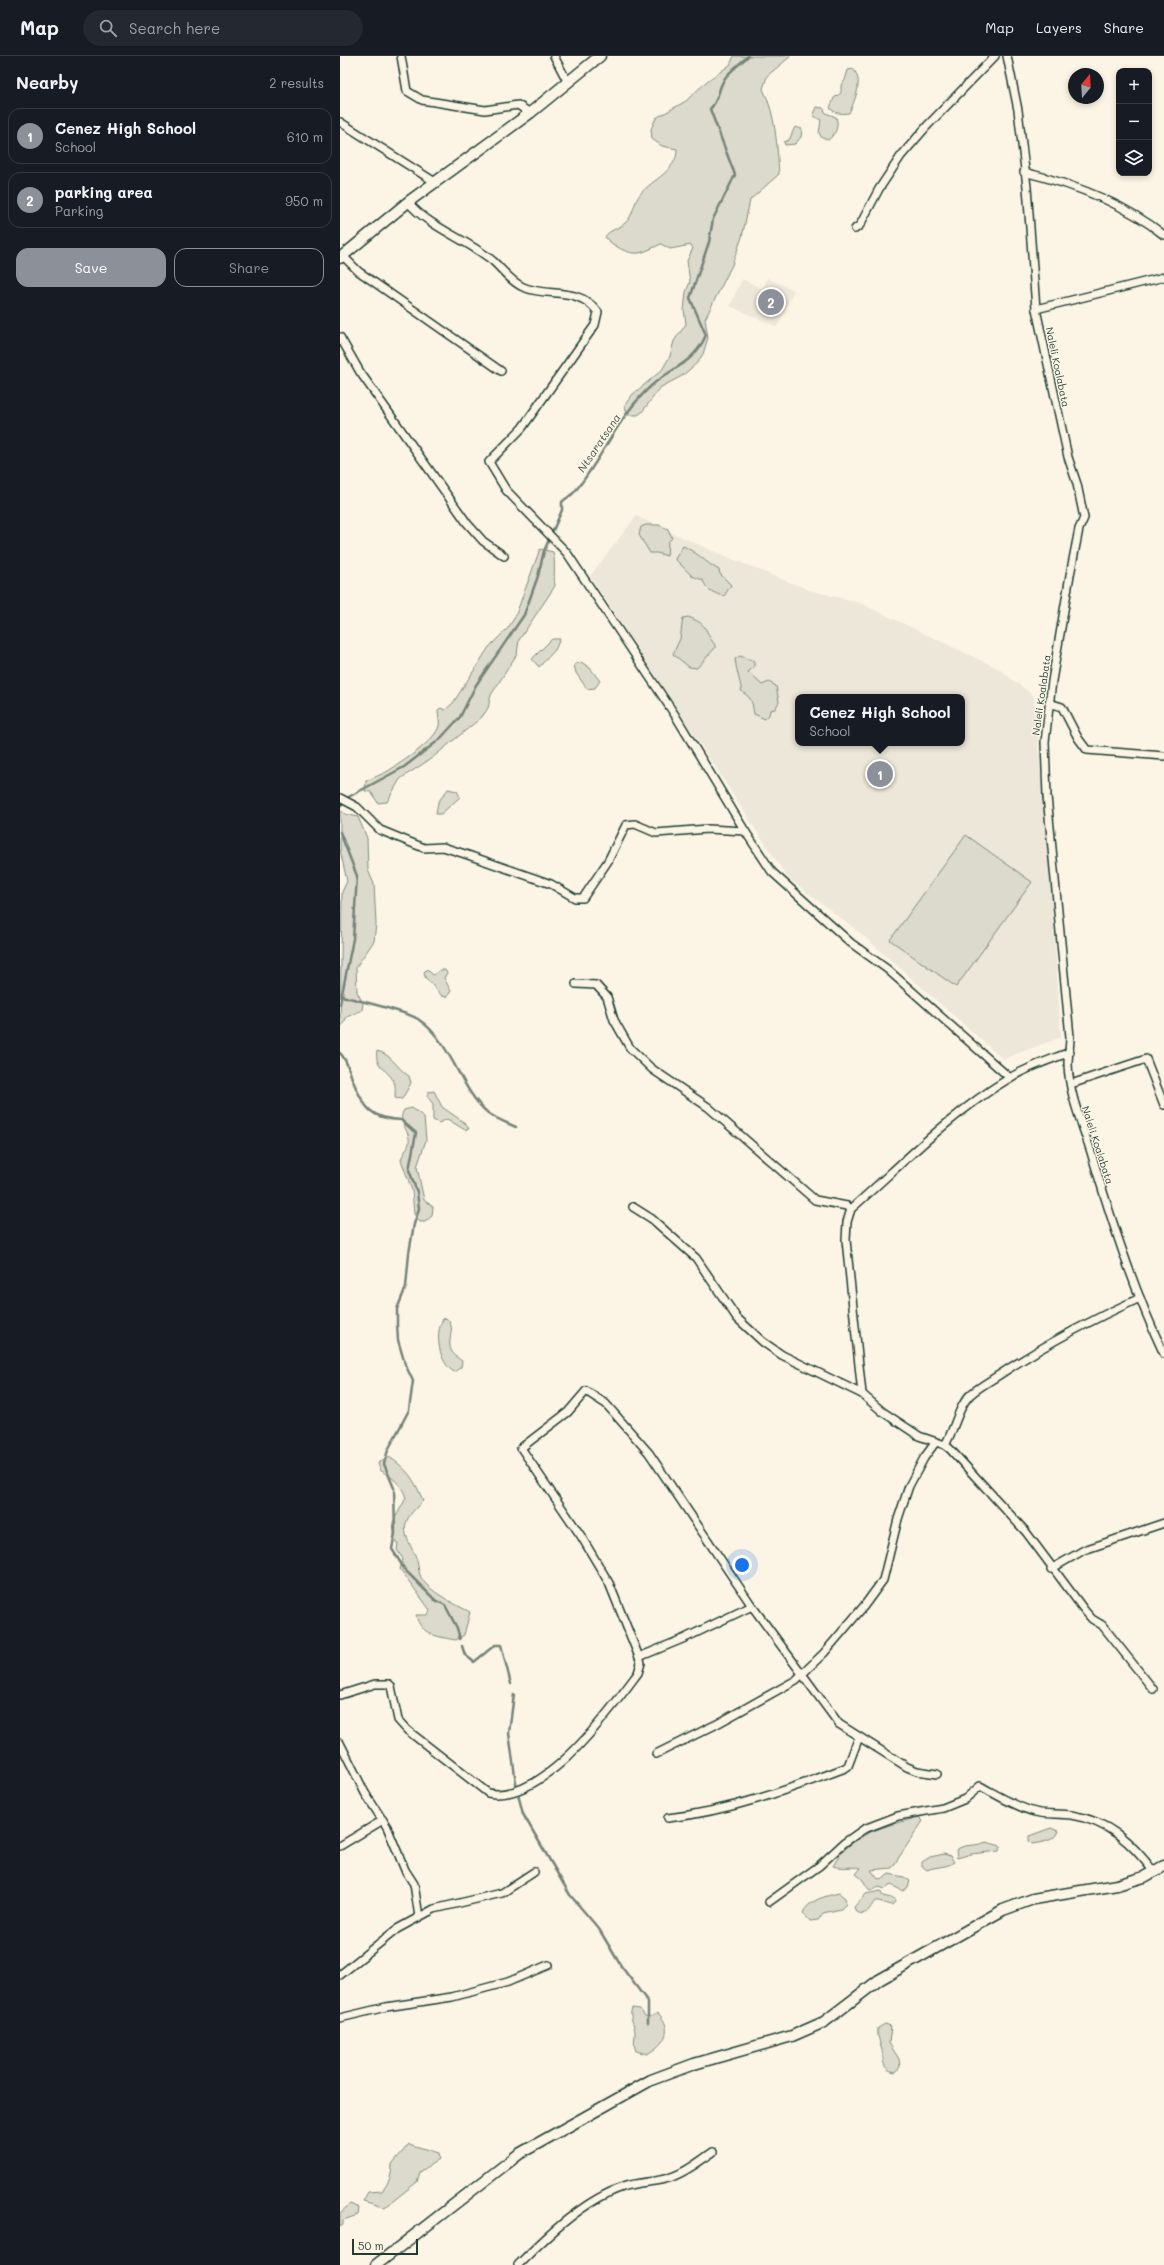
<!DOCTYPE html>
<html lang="en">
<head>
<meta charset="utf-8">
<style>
	body { margin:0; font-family:Mali,sans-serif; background:#242831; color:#f1f3f6 }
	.controls { position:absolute; right:12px; top:12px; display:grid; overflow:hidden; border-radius:8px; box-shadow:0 2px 6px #0003 }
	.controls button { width:36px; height:36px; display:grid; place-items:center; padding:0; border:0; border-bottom:1px solid #363941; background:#171b24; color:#f1f3f6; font:20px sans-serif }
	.compass { position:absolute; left:728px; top:12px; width:36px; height:36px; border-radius:50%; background:#171b24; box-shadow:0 2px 6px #0003; rotate:18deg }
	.scale { position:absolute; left:12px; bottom:10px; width:66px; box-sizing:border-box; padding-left:4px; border:2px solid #1f3d34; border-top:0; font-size:11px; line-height:14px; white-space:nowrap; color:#1f3d34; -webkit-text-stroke:3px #fcf5e5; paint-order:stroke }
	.you { position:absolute; left:402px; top:1509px; width:14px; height:14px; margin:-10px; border:3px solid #fff; border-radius:50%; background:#1a73e8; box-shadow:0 0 0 6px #1a73e833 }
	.badge { display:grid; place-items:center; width:26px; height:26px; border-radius:50%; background:#8c9099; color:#fff; font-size:13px; font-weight:700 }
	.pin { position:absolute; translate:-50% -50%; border:2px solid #fff; box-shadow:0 1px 4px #0006 }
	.popup { position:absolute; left:455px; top:638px; width:170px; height:52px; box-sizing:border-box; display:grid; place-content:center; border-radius:8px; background:#171b24; filter:drop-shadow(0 1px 3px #0005); font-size:13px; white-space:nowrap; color:#9ea1a6 }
	.popup b { font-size:15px; color:#f1f3f6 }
	.popup::after { content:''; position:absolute; left:50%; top:100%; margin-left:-8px; border:8px solid transparent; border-top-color:#171b24 }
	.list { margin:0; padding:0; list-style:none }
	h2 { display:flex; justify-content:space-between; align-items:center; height:52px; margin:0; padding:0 16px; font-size:17px }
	h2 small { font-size:13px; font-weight:400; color:#9ea1a6 }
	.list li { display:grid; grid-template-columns:26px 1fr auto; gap:12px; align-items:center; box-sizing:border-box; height:56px; margin:0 8px 8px; padding:0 8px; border:1px solid #363941; border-radius:12px }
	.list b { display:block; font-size:15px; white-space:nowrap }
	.list p { margin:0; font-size:13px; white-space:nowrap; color:#9ea1a6 }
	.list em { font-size:13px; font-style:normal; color:#9ea1a6 }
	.actions { display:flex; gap:8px; padding:12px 16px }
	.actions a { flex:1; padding:9px 0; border:1px solid #8c9099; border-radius:12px; text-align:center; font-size:14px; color:#8c9099 }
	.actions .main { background:#8c9099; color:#fff }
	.icon { flex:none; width:22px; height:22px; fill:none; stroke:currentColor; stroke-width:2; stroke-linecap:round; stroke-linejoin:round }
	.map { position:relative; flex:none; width:824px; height:2209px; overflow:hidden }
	header { display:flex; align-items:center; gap:24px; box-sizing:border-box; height:56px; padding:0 20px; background:#171b24; border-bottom:1px solid #363941 }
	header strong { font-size:19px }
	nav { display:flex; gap:22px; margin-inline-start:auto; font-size:14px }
	.search { width:280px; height:36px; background:#242831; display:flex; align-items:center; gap:10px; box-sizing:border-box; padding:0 14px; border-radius:22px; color:#9ea1a6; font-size:15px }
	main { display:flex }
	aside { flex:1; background:#171b24 }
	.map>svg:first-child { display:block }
</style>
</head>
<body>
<header>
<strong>Map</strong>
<div class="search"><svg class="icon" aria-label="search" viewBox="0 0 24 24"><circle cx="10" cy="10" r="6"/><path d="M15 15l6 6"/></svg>Search here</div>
<nav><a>Map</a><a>Layers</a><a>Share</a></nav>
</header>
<main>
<aside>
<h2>Nearby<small>2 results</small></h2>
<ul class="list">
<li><span class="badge">1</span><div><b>Cenez High School</b><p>School</p></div><em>610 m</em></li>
<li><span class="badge">2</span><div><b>parking area</b><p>Parking</p></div><em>950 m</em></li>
</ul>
<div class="actions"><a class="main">Save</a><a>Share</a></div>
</aside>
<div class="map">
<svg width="824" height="2209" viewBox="0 0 824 2209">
	<rect width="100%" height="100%" fill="#fcf5e5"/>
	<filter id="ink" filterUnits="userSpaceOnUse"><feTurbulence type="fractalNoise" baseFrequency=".025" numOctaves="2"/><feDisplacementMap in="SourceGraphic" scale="8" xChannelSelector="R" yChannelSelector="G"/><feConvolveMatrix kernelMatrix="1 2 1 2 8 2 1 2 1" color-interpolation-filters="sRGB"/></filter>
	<g filter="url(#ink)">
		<g fill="#ece7d8" fill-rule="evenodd">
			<path d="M427 222 454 234 437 271 390 250 402 223 423 233Z"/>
			<path d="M296 460 375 496 469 534 520 547 659 613 694 640 712 846 721 981 663 1003 519 876 447 821 250 520ZM458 641H622V687H458Z"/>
		</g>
		<g fill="#dcdacc" stroke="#7e8c80">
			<path d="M394 0H451L427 20 423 33C436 59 437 90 439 118L410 144 402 181 392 209 365 263 368 282 363 298 357 307 342 320 321 331 302 356 298 359H287L285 349 292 339 322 314 330 300 334 285 346 268 344 254 346 236 350 226 347 205 353 192 351 189 330 193 321 188C314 191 306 196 299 197 289 199 271 189 265 181 270 173 279 173 285 167 294 160 293 146 301 137 312 124 338 114 337 93L322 90 312 83 311 73 316 62 346 45 367 25 390 9Z"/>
			<path d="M513 13C524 24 515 44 509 57 502 58 495 58 490 52L494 42 501 37V29L505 24 508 14Z"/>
			<path d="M477 51 483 52 486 57 496 61C499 70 496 78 488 84L482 82 479 77 481 64 473 60Z"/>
			<path d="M455 71 462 73 461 81 455 88 445 89 444 86 449 84Z"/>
			<path d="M306 469H319L328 473 332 482 328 486 327 500 317 497H310L299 479 301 471Z"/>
			<path d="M343 490C357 496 366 507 379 514L380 518 391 529 384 540C375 538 366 534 363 524L352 520 335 503Z"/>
			<path d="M200 493 213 496C216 508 213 518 215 530L179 584 177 598 151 639 148 652 142 661 92 702 60 723 47 746 38 747 31 736 25 735 26 725C33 721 42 719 48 715 62 706 95 685 99 670 100 665 98 659 98 654L101 652 105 654 113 647 149 591 168 572 175 561Z"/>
			<path d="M348 561C370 569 363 574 375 589V592L357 612 349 611 333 598 340 583 343 562Z"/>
			<path d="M212 583H220L215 594 199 611 192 603Z"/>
			<path d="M400 600 414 605V611L408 616 422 629 429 626 436 630 439 646 435 653 430 654 429 659 425 663 414 658C412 648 413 642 402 636 400 625 396 613 395 603Z"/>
			<path d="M241 606 250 612 260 625 255 632 247 633 236 617 234 609Z"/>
			<path d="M108 733 117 735 120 741 101 758H96L98 746Z"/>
			<path d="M0 754 5 758 18 761 27 782 28 814 34 828 36 868 34 885 16 911 17 936 23 947 22 954 7 961 0 973 2 836 7 825 0 794Z"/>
			<path d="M626 779 692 826 616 931 550 884Z"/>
			<path d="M87 913 93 919 100 914H105L107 917 104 922 111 935 107 941 102 940 85 921 84 916Z"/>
			<path d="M37 995C52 998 57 1013 69 1020L71 1027 62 1043 55 1042C55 1037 56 1030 54 1026 48 1013 34 1011 37 995Z"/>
			<path d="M94 1035 102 1051 125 1067 129 1073 125 1074 107 1063 99 1067 93 1064V1048L87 1040 88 1036Z"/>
			<path d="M72 1052 84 1061 86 1084 77 1111 84 1144 93 1151 92 1160 85 1166H80L74 1158 72 1134 61 1104C62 1098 68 1093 69 1087 71 1074 56 1067 64 1054Z"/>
			<path d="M106 1262C118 1272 105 1284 112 1296 114 1299 119 1303 122 1305L121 1311 114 1316C99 1307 94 1278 103 1263Z"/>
			<path d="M49 1401C67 1412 76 1426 83 1445 61 1466 61 1472 75 1499 78 1505 78 1513 80 1519 85 1534 117 1549 130 1556L124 1579 116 1584C99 1581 80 1579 76 1559H88L90 1554 60 1513 63 1503 57 1494 58 1488 55 1486 53 1466 66 1442C62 1428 53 1422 40 1414L38 1407Z"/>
			<path d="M579 1761 583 1765 552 1812 531 1814 538 1823 544 1822 549 1818 564 1821 570 1825 568 1831 563 1835 551 1829 545 1833 539 1831 530 1835 522 1823 516 1818 521 1812C511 1810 502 1813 493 1810 510 1777 546 1770 579 1761Z"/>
			<path d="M711 1772 718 1775C714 1786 703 1786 692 1788L689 1785V1780Z"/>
			<path d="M646 1786 661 1790 659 1795 631 1798 617 1802 616 1794C625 1787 636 1791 646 1786Z"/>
			<path d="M604 1798 610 1800 614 1806C607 1812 596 1810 587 1814L582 1810V1806L590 1801Z"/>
			<path d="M540 1835 543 1840 555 1843V1846L552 1849C546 1849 541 1844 535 1845 529 1852 528 1861 516 1856L514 1851 526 1838Z"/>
			<path d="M499 1837 505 1842 506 1848 501 1853 483 1857 478 1864 470 1865 463 1857C468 1844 486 1840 499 1837Z"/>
			<path d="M292 1952 300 1953 305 1960 310 1961 318 1957C334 1974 325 1988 307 1998L296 1995C293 1987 295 1985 295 1977 295 1968 288 1961 292 1952Z"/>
			<path d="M545 1968 551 1970 549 1987 559 2003 560 2011 556 2016C539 2014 545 2001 541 1991 539 1983 537 1980 538 1972Z"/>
			<path d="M69 2088 98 2097 99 2103 80 2116 77 2126 48 2149 43 2151 23 2145 28 2136 42 2135C49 2127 52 2119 52 2108Z"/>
			<path d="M10 2148 19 2152 18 2159 3 2164V2169L0 2171V2157Z"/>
		</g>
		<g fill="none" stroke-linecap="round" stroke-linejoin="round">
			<g stroke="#758479" stroke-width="2.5">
				<path d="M0 751 3 744 64 711 99 684 120 661 136 629 184 559 198 520 204 495 222 454V446C227 441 233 439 236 434 263 401 279 359 311 330 332 311 354 308 366 279L350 242 369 186 373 163 395 119 370 53C380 43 377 34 385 22 391 14 401 7 408 0"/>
				<path d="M0 776 17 820 13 883 0 948"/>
				<path d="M2 940C19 945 65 955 78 963 113 987 119 1033 148 1057 156 1063 167 1067 176 1071"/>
				<path d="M0 997C8 1005 9 1015 13 1025 24 1052 31 1063 61 1064L76 1077 69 1114 77 1136 79 1153 74 1168 69 1197 66 1231 57 1253V1268L58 1284 65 1308 73 1325 69 1354 48 1394 44 1408 54 1432 55 1477 52 1493 65 1514 95 1544 105 1549 117 1572 120 1583"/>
				<path d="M122 1590 125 1599 134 1606 155 1589H161L171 1628"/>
				<path d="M174 1638 169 1677 177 1734 183 1758 230 1839 259 1873 281 1910 308 1946V1967"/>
			</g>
			<defs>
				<g id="street">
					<path d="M61 0 67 35 82 44 145 54 178 49 190 57"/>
					<path d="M214 0 227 25"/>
					<path d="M667 0 678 54 687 131 696 253 728 401 737 428 744 462 739 473 730 519 712 625 705 686 707 740 730 981C730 990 728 1000 728 1008 729 1038 741 1065 750 1093 771 1163 793 1232 824 1298"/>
					<path d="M0 66 95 126"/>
					<path d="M684 116C733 128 784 147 824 179"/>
					<path d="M68 146C87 170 128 184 153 205 162 213 171 226 183 231 208 242 237 229 258 256L255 269 182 372 149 406 166 434 227 497 335 659 405 775"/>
					<path d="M515 173 520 169 539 133 561 100 587 70 655 0"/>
					<path d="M3 200 18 215 161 315"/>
					<path d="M696 253 824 221"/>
					<path d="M0 281 20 316 127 467 143 485 164 500"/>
					<path d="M709 647 722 651 738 682 747 694 824 700"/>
					<path d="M0 742 17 751 40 774 84 792 103 791 125 798 211 828 235 842H243L268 805 286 769 295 768 316 777 368 773 405 775 432 816 511 887 547 913 670 1022"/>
					<path d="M236 928 256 929 267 941 274 964 290 992 312 1013 368 1051 475 1144 507 1150 511 1153"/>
					<path d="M731 1028 806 1003 824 1049"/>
					<path d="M293 1151 312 1163 356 1202 397 1262 423 1286 442 1299 522 1338 543 1356 579 1380 605 1389 610 1393 686 1476 745 1555 752 1563 762 1569 813 1633"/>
					<path d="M522 1338 506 1184 507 1166 511 1153C562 1108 610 1058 668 1023 687 1011 710 1004 730 996"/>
					<path d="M605 1389C615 1373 618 1350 631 1338 639 1331 650 1325 659 1319 704 1289 751 1264 800 1242"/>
					<path d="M711 1513 744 1494 824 1467"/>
					<path d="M412 1550 345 1582 299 1601 269 1527 241 1480 181 1392 228 1356 246 1335 266 1348 309 1397 412 1550 499 1668 567 1711 577 1715 597 1718"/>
					<path d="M0 1639 35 1628H49L51 1630 58 1664 67 1674 148 1737C203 1748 268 1657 298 1617L301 1607 299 1601"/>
					<path d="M0 1687 25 1737 47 1771 65 1814 74 1828 79 1861"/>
					<path d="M316 1698 377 1668 456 1624 484 1597 524 1550 543 1524 558 1463 569 1430 584 1402 595 1387"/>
					<path d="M328 1762C389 1755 448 1734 505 1712L508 1710 519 1681"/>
					<path d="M0 1790 43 1764"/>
					<path d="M429 1846 479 1810 504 1787 524 1773 558 1760 603 1752 625 1743 640 1730C657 1739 676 1751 695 1756 707 1759 719 1757 731 1759 769 1765 792 1787 814 1816"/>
					<path d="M0 1919 57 1873 94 1853 162 1837 194 1816"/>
					<path d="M0 1962 46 1951 112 1941 168 1926 208 1909"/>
					<path d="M178 2209C207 2180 244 2144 283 2131 299 2125 319 2127 334 2120 348 2115 361 2104 373 2096"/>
				</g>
				<g id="secondary">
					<path d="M0 202 68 146 190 57 260 0"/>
					<path d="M36 2209 179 2098 311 2024 354 2008 452 1980 484 1966 539 1924 663 1854 693 1843 777 1829 804 1821 824 1810"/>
				</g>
			</defs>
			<use href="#street" stroke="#1f3d34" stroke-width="10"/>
			<use href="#secondary" stroke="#1f3d34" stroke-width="13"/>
			<use href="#street" stroke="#fcf5e5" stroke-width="7"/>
			<use href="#secondary" stroke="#fcf5e5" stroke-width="10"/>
		</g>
	</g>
	<g text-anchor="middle" stroke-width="3" stroke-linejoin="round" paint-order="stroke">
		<g font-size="10" fill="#1f3d34" stroke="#fcf5e5">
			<text transform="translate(718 311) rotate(78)" y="4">Naleli Koalabata</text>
			<text transform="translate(701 639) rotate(-82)" y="4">Naleli Koalabata</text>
			<text transform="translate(758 1089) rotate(72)" y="4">Naleli Koalabata</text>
		</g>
		<g font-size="11" font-style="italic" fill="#435a51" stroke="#fcf5e5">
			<text transform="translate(259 387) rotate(-56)" y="4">Ntsaratsana</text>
		</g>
	</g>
</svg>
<div class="controls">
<button>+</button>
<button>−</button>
<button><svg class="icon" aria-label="layers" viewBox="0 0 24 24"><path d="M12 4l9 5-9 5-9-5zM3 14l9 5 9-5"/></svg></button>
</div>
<svg class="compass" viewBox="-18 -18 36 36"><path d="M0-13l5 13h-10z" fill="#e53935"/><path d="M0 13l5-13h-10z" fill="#9ea1a6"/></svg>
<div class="scale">50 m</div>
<div class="you"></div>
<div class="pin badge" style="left:540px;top:718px">1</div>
<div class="popup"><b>Cenez High School</b>School</div>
<div class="pin badge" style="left:431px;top:246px">2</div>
</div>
</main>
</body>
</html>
